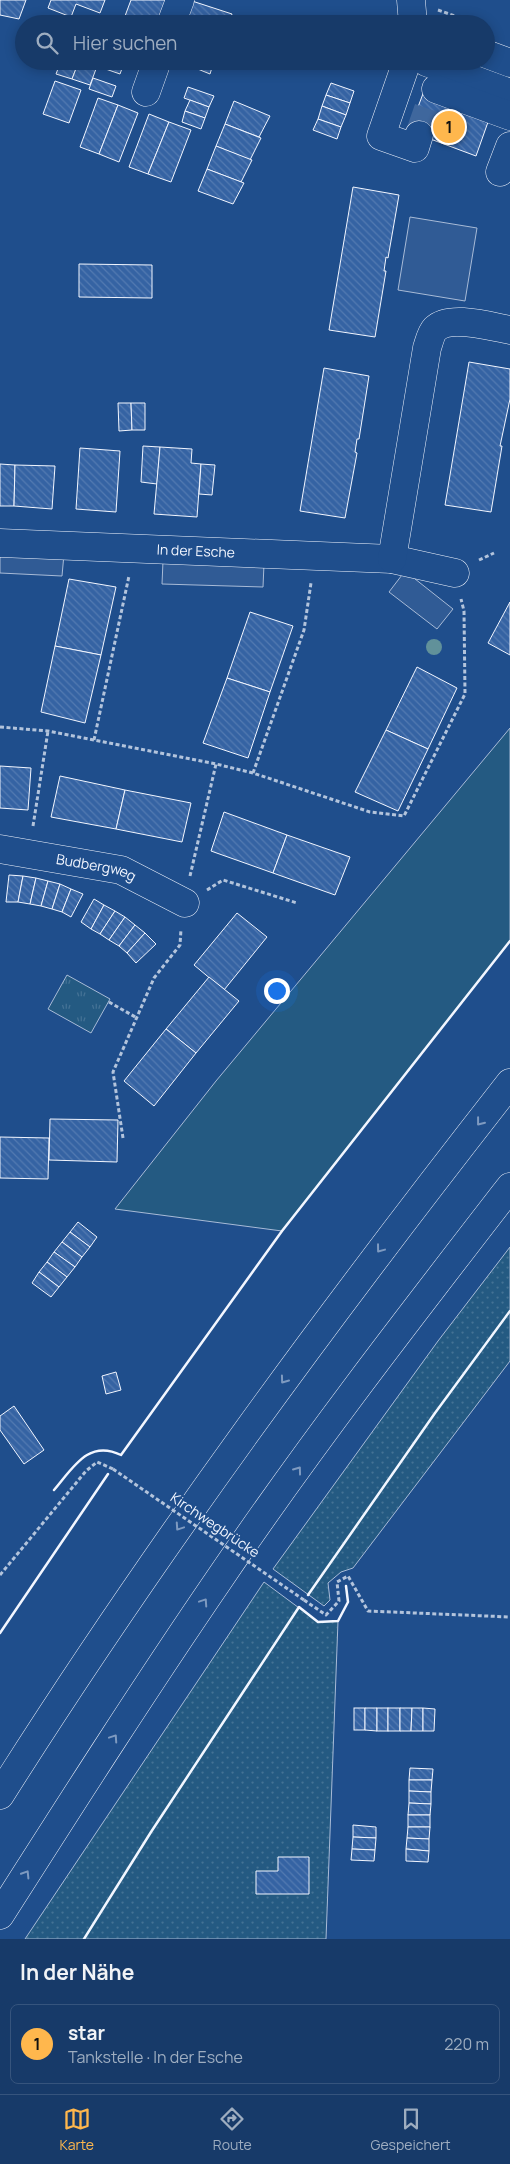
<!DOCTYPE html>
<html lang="de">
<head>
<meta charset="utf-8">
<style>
	body { margin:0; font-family:Manrope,sans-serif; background:#244571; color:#f1f3f6 }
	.you { position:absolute; left:276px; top:990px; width:18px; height:18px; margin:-12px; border:4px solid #fff; border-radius:50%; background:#1a73e8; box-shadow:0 0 0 8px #1a73e833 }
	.badge { display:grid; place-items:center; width:32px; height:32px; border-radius:50%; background:#ffb74d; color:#111; font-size:16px; font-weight:700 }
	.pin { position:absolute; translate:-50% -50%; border:2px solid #fff; box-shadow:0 1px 5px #0006 }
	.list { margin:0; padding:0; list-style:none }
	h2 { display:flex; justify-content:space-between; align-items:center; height:65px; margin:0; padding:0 20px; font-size:21px }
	h2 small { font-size:16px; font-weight:400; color:#9eadc0 }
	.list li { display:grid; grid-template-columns:32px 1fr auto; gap:15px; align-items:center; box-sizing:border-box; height:80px; margin:0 10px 10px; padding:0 10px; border:1px solid #36547d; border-radius:8px }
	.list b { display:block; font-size:19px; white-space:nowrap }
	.list p { margin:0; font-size:16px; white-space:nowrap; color:#9eadc0 }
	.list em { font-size:16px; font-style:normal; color:#9eadc0 }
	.icon { flex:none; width:28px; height:28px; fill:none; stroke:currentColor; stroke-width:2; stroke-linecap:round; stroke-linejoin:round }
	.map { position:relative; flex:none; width:510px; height:1939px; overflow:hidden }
	.search { position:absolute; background:#173a69; box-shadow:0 2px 12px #0003; left:15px; right:15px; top:15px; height:55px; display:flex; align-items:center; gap:12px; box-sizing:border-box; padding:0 18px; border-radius:28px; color:#9eadc0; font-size:19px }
	.sheet { height:155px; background:#173a69 }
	nav { display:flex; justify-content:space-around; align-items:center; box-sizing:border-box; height:70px; border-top:1px solid #36547d; background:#173a69; font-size:14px; color:#9eadc0 }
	nav a { display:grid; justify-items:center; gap:2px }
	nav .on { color:#ffb74d }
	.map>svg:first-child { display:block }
</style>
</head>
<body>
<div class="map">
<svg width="510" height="1939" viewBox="0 0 510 1939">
	<defs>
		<pattern id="grass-dots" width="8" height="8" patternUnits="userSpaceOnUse" patternTransform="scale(1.25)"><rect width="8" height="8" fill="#245a82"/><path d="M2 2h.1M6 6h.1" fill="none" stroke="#447295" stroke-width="1.8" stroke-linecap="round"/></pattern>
		<pattern id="park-tufts" width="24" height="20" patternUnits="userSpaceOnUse" patternTransform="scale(1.25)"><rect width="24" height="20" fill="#245a82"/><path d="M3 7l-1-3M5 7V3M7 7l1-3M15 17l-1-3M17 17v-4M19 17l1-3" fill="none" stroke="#447295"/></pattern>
		<pattern id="building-back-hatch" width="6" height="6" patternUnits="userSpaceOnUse" patternTransform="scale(1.25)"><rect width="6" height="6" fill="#3563a3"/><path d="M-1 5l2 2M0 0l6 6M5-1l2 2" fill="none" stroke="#537ab1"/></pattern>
	</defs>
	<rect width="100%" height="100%" fill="#1f4e8c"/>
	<g fill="url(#grass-dots)" stroke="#a8bbd7">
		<path d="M510 1247V1361L353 1568 341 1572 328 1583 330 1600 324 1606 273 1569 438 1341Z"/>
		<path d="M264 1582 318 1622 338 1621 326 1939H25Z"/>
	</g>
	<path fill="url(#park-tufts)" stroke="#a8bbd7" d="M67 975 110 999 91 1033 48 1009Z"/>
	<path fill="#245a82" stroke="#a8bbd7" d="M510 728V941L282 1231 115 1209 216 1081Z"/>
	<g fill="#305b95" stroke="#a8bbd7">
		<path d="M410 217 477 228 465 301 398 290Z"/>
		<path d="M0 551 64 554 62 576 0 573Z"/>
		<path d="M163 561 264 564 263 587 162 584Z"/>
		<path d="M405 571 453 609 437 629 389 592Z"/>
	</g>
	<g fill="url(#building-back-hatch)" stroke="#f2f6ff">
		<path d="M0 0H26L19 19 0 15Z"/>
		<path d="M51 0H105L100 13 76 4 71 17 48 8Z"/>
		<path d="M131 0H166L157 24H122Z"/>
		<path d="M189 0 232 14 229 24H181Z"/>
		<path d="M61 61H79L72 79 56 74Z"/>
		<path d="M79 61H99L90 85 72 79Z"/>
		<path d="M99 61H119L124 63 120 74 97 66Z"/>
		<path d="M178 61H214L210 74Z"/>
		<path d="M93 78 116 86 112 97 89 89Z"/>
		<path d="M55 81 81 90 69 123 43 114Z"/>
		<path d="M331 83 354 91 350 103 326 95Z"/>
		<path d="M188 87 214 96 209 107 184 98Z"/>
		<path d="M424 91 488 122 476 156 409 131Z"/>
		<path d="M326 95 350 103 346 115 322 106Z"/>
		<path d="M98 98 118 105 99 154 80 147Z"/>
		<path d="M190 100 209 107 205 118 185 111Z"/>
		<path d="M234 101 270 116 259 137 225 124Z"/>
		<path d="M118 105 138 113 119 162 99 154Z"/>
		<path d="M322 106 346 115 341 127 318 119Z"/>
		<path d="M185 111 205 118 201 129 182 122Z"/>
		<path d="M149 114 169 122 148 174 129 167Z"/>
		<path d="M318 119 341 127 337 139 313 130Z"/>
		<path d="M169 122 191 130 171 182 148 174Z"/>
		<path d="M225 124 261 138 250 160 216 146Z"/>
		<path d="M216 146 252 160 241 182 207 169Z"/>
		<path d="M207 169 244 183 233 204 198 191Z"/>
		<path d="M353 187 399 195 388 258 386 257 384 271H386L375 337 329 330Z"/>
		<path d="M79 264 152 265V298L79 297Z"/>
		<path d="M469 362 510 369V399L500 446H502L491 512 445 505Z"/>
		<path d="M324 368 369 376 359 439H357L355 452 357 453 345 518 300 511Z"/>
		<path d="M118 403H131L132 430 119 431Z"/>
		<path d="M131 403H145V430H132Z"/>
		<path d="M143 446 160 447 157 484 141 482Z"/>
		<path d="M160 447 192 449 191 463 201 464 197 517 154 514Z"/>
		<path d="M80 448 120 451 116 512 76 509Z"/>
		<path d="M0 464 15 465 14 506H0Z"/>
		<path d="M201 464 215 465 212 495 199 494Z"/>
		<path d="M15 465 55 466 52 509 14 506Z"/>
		<path d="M69 579 116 587 101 655 55 646Z"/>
		<path d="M510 602V655L488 643Z"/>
		<path d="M250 612 293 626 270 692 227 678Z"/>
		<path d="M55 646 101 655 85 723 41 712Z"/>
		<path d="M417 667 457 688 428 749 386 730Z"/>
		<path d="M227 678 270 692 248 758 203 743Z"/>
		<path d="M386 730 428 749 398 811 355 792Z"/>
		<path d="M0 766 31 768 28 810 0 808Z"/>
		<path d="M60 776 125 790 116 829 51 817Z"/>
		<path d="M125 790 191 803 182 842 116 829Z"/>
		<path d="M224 812 287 835 273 873 211 851Z"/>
		<path d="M287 835 350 857 335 895 273 873Z"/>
		<path d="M9 875 23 876 18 902H6Z"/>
		<path d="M23 876 36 878 30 904 18 902Z"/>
		<path d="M36 878 48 881 41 906 30 904Z"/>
		<path d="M48 881 60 884 52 909 41 906Z"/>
		<path d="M60 884 71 889 62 912 52 909Z"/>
		<path d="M71 889 83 894 71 917 62 912Z"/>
		<path d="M94 899 104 905 91 929 81 922Z"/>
		<path d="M104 905 115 911 100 934 91 929Z"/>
		<path d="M115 911 125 917 109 940 100 934Z"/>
		<path d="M237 913 267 937 224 990 194 965Z"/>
		<path d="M125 917 135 925 119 946 109 940Z"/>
		<path d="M135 925 145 933 127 953 119 946Z"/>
		<path d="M145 933 156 944 136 963 127 953Z"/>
		<path d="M209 977 239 1001 196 1053 166 1029Z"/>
		<path d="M166 1029 196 1053 154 1106 124 1081Z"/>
		<path d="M50 1119 118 1120 117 1162 49 1160Z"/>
		<path d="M0 1137 49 1138 48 1179 0 1178Z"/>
		<path d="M78 1222 97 1237 90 1247 70 1232Z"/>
		<path d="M70 1232 90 1247 82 1257 62 1242Z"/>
		<path d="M62 1242 82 1257 75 1267 54 1252Z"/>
		<path d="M54 1252 75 1267 67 1277 47 1262Z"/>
		<path d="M47 1262 67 1277 59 1287 39 1272Z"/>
		<path d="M39 1272 59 1287 51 1297 32 1283Z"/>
		<path d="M116 1372 121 1390 106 1394 102 1376Z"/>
		<path d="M14 1406 44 1450 24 1464 0 1430V1416Z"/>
		<rect x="354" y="1708" width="11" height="22"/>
		<path d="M365 1708H377V1731L365 1730Z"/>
		<rect x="377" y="1708" width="11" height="23"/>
		<rect x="388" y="1708" width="12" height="23"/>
		<path d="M400 1708H412L411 1731H400Z"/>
		<path d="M412 1708H423V1731H411Z"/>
		<path d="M423 1708 435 1709 434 1731H423Z"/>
		<path d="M410 1768 433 1769 432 1780H409Z"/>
		<path d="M409 1780H432L431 1792 409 1791Z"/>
		<path d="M409 1791 431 1792V1804L409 1803Z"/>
		<path d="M409 1803 431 1804 430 1815H408Z"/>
		<rect x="408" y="1815" width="22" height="12"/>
		<path d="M353 1825 376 1827V1838L353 1837Z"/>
		<path d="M408 1827H430L429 1839 407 1838Z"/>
		<path d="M353 1837 376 1838 375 1850 352 1849Z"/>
		<path d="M407 1838 429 1839V1851L406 1849Z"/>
		<path d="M352 1849 375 1850 374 1861 351 1860Z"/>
		<path d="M406 1849 429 1851 428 1862 406 1861Z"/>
		<path d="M278 1857H309V1894H256V1871H278Z"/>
	</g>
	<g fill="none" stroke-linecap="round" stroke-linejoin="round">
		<path stroke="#3f679d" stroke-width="28" stroke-dasharray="28 14" stroke-linecap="butt" d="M419 135 433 95"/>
		<defs>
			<g id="minor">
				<path d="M411 0 413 24"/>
				<path d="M171 24 180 0"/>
				<path d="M486 54 510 63"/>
				<path d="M407 61 381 136 415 148 419 135"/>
				<path d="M426 62 510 93"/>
				<path d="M436 89 510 116"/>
				<path d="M146 92 157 61"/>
				<path d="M500 172 510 146"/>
				<path id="s1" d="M0 543 392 559 455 573"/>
				<path d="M392 559 427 348C429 342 431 333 435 329 450 314 492 327 510 330"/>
				<path id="s2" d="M0 849 121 870 185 903"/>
			</g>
			<g id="highway">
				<path d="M0 1795C156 1548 330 1313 510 1083"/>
				<path d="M0 1915C72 1802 144 1689 220 1578 311 1444 411 1315 510 1187"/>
			</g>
		</defs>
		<use href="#minor" stroke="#f2f6ff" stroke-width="29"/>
		<use href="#highway" stroke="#f2f6ff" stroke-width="29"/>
		<g stroke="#b3c4dc" stroke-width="3" stroke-dasharray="4 2.5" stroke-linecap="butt">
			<path d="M438 10 478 24"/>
			<path d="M479 560 494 553"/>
			<path d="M0 727 48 731 216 764 253 773 370 812 404 816 465 694 464 611 461 599"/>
			<path d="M94 740 129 576"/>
			<path d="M253 773 304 630 311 583"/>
			<path d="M33 826 48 731"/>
			<path d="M190 876 216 764"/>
			<path d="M207 890 223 880 297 903"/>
			<path d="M109 1002 137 1018"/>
			<path d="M123 1138 113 1072 154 978 180 945 181 929"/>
			<path d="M0 1575 86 1471 97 1462 113 1469"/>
			<path d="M304 1600 326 1615 339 1601 337 1582 348 1576 368 1611 510 1617"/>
		</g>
		<use href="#minor" stroke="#1f4e8c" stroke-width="28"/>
		<use href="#highway" stroke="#1f4e8c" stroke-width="28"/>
		<path stroke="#b3c4dc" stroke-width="3" stroke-dasharray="4 2.5" stroke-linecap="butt" d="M113 1469 304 1600"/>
		<g stroke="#f2f6ff" stroke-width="2.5">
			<path d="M54 1490C73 1468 88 1439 121 1455L282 1231 510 941"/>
			<path d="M308 1595 435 1413 510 1311"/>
			<path d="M0 1633 108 1474"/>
			<path d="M84 1939 151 1832 299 1607 318 1622 338 1621 348 1602 346 1586"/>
		</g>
	</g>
	<circle fill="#61919a" cx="434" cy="647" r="8"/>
	<defs><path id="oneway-chevron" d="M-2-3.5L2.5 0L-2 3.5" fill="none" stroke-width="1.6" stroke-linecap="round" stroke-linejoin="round" transform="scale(1.25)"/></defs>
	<g stroke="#7e9ac0">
		<use href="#oneway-chevron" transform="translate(480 1122) rotate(128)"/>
		<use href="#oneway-chevron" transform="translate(380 1249) rotate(127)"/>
		<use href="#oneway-chevron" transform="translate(284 1380) rotate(126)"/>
		<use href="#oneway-chevron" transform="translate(298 1470) rotate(-54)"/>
		<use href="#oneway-chevron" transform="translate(179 1527) rotate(124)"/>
		<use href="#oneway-chevron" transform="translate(204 1602) rotate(-56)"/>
		<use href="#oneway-chevron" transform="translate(114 1738) rotate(-56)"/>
		<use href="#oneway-chevron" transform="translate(26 1874) rotate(-58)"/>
	</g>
	<g text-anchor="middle" stroke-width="4" stroke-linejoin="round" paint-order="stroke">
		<g font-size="14" fill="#f2f6ff" stroke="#1f4e8c">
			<text dy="5" stroke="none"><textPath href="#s1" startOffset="196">In der Esche</textPath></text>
			<text dy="5" stroke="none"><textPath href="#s2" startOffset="98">Budbergweg</textPath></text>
			<text transform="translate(215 1525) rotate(34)" y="5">Kirchwegbrücke</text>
		</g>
	</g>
</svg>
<div class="you"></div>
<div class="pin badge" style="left:449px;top:127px">1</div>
<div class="search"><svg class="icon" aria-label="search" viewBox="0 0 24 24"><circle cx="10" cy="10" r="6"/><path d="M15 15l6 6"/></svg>Hier suchen</div>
</div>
<section class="sheet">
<h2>In der Nähe<small></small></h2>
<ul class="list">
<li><span class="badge">1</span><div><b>star</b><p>Tankstelle · In der Esche</p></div><em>220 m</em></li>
</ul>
</section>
<nav>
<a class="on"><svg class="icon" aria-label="map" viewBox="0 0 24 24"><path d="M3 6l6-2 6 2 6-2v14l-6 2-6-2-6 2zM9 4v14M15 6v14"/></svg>Karte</a>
<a><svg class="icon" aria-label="directions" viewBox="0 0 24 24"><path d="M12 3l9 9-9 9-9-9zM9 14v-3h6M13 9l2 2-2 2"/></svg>Route</a>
<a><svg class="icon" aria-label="saved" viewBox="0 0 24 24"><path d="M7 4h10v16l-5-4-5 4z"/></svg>Gespeichert</a>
</nav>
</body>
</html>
